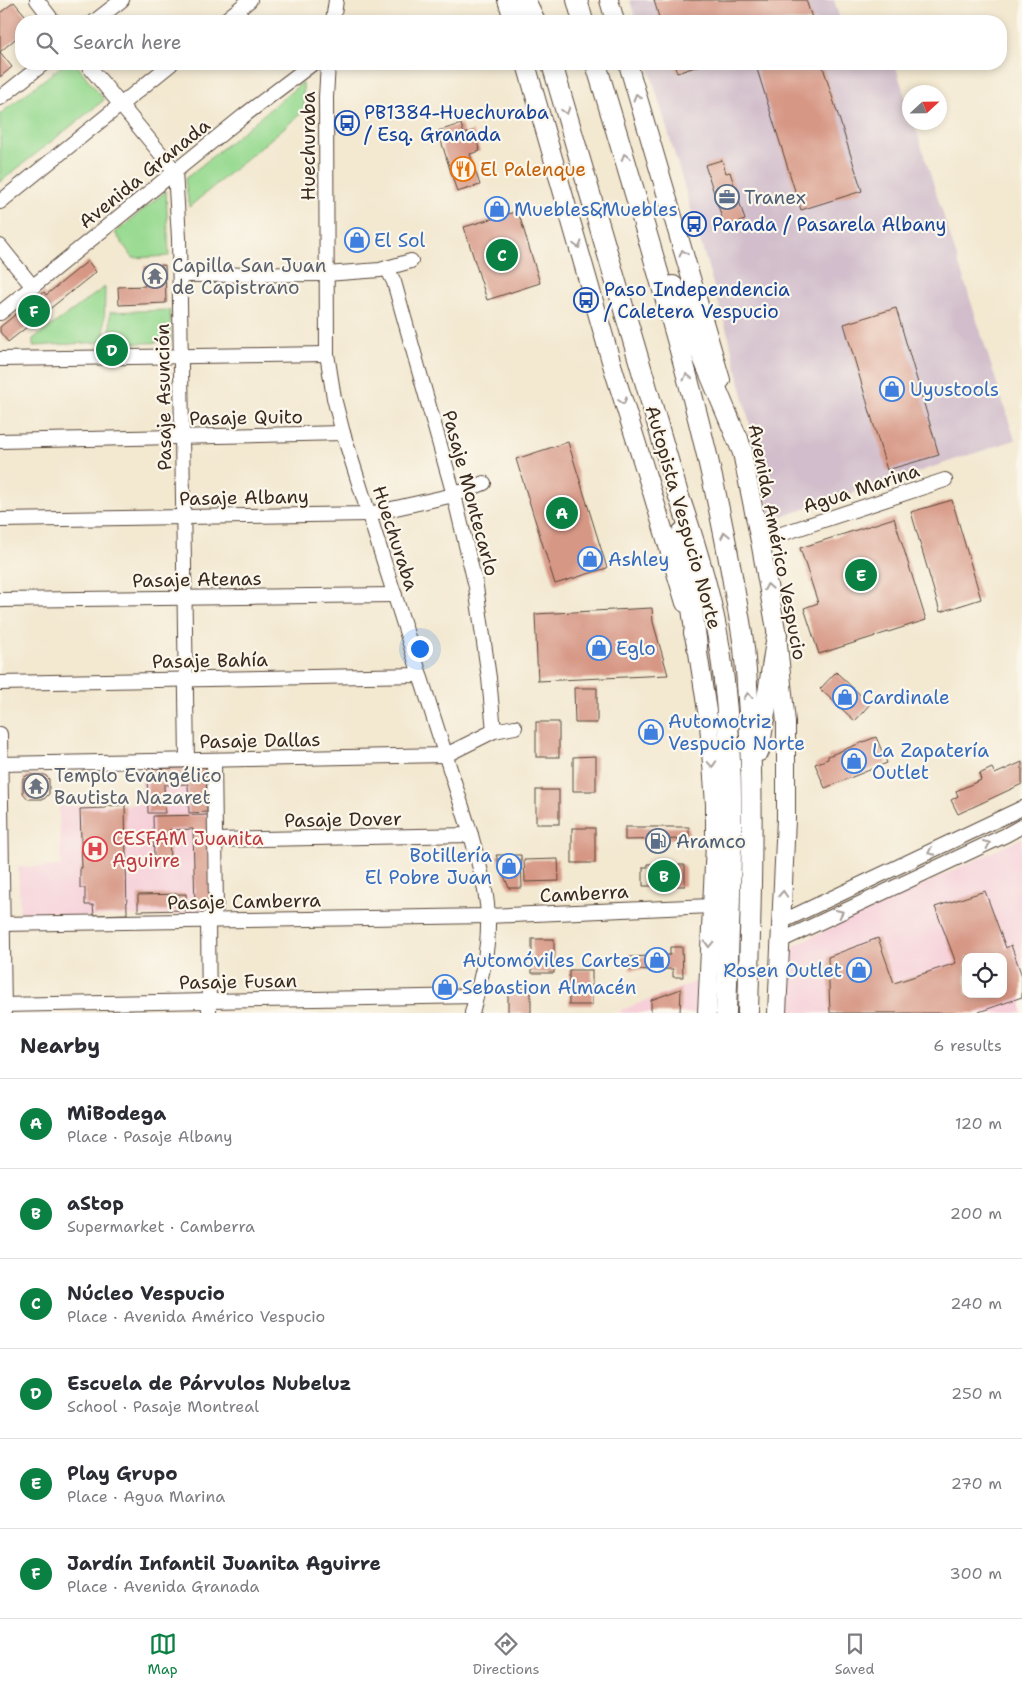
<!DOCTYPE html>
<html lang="en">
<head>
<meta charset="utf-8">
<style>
	body { margin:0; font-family:"Shantell Sans",sans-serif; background:#f2f2f3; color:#2b2b33 }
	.controls { position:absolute; right:15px; bottom:15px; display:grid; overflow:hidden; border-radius:10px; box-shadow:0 2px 8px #0003 }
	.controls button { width:45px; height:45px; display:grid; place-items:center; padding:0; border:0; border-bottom:1px solid #e1e1e2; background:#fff; color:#2b2b33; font:25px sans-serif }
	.compass { position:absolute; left:902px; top:85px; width:45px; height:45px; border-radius:50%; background:#fff; box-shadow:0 2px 8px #0003; rotate:68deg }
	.you { position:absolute; left:419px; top:648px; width:18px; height:18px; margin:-12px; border:4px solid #fff; border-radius:50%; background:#1a73e8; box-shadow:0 0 0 8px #1a73e833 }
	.badge { display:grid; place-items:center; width:32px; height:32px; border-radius:50%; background:#0b8043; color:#fff; font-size:16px; font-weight:700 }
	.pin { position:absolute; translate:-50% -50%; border:2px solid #fff; box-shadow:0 1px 5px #0006 }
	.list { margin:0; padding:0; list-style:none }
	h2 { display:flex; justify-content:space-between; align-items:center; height:65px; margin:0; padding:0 20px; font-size:21px }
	h2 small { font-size:16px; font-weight:400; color:#7c7c81 }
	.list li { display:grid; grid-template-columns:32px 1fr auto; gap:15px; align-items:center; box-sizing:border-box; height:90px; padding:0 20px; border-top:1px solid #e1e1e2 }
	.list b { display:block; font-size:19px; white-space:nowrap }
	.list p { margin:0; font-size:16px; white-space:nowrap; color:#7c7c81 }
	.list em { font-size:16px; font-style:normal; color:#7c7c81 }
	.icon { flex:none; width:28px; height:28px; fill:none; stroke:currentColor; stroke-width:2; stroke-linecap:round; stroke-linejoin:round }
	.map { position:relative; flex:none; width:1022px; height:1013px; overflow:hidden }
	.search { position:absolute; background:#fff; box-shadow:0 2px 8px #0003; left:15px; right:15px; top:15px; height:55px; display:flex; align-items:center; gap:12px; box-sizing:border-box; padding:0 18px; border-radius:20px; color:#7c7c81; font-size:19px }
	.sheet { height:605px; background:#fff }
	nav { display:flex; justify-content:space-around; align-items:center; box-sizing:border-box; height:70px; border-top:1px solid #e1e1e2; background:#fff; font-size:14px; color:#7c7c81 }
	nav a { display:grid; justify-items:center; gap:2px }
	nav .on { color:#0b8043 }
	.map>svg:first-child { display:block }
</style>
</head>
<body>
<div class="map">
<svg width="1022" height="1013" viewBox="0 0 1022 1013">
	<rect width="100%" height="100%" fill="#fbf7ec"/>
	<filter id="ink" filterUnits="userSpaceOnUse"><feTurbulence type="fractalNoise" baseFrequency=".02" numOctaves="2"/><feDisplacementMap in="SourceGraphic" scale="10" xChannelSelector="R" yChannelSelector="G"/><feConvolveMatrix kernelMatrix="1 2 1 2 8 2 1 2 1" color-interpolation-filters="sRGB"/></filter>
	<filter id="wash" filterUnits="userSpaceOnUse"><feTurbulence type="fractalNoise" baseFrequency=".0096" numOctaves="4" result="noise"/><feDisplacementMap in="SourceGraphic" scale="20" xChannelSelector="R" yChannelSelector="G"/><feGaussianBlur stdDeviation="1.12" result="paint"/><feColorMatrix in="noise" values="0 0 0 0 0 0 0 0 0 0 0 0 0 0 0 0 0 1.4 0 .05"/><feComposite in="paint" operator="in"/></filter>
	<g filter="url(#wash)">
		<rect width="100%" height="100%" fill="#f3e8d0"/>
		<g fill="#f6cfd9" fill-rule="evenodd">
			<path d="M204 763 208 769 212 907 206 914 20 918 18 867 61 866 59 806 142 804V765Z"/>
			<path d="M1022 838V1013H788L793 946ZM966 957H1003V994H966Z"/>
			<path d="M701 980 699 1013H621V1010Z"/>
		</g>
		<g fill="#d1bdcb">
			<path d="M630 0H834L840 21H636Z"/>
			<path d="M648 64H895L909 109 910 122 914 123 1015 440 771 520 751 429 729 338Z"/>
		</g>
		<g fill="#98da91" stroke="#6a8258">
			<path d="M64 64H76L104 100 0 182V114Z"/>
			<path d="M303 82 304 111 189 207 185 179Z"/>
			<path d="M166 191 169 256 133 258 115 233Z"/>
			<path d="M105 287 104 342 33 346V339Z"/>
			<path d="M170 310 171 342 111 344 110 312Z"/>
		</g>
		<g id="blocks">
			<g fill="#d79785" fill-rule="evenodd">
				<path d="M654 0H806L813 21H660Z"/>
				<path d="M14 2 30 21H21V34L0 52 12 67 0 77V13Z"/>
				<path d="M674 64H704L677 73Z"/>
				<path d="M765 64H822L862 191 801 210 756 66Z"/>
				<path d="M461 124 464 134 473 131 480 151 470 154 480 185 457 192 438 131Z"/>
				<path d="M722 160 726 173 730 172 745 220 725 227 705 165Z"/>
				<path d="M518 211 540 283 487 300 464 227Z"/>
				<path d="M365 233 367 244 349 247 347 236Z"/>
				<path d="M88 261 96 272 8 342 0 332V327L44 292 46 295Z"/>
				<path d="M165 265 166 303 119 305 118 287 145 286 144 266Z"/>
				<path d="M896 308 939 455 887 470 844 324Z"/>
				<path d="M568 442 607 568 555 584 516 459Z"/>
				<path d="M952 500 981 599 940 612 911 512Z"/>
				<path d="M894 518 926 620 819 654 804 608 818 603 800 548Z"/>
				<path d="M652 608 653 622 668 675 538 681 535 614Z"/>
				<path d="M836 672 870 704 855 721 820 689Z"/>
				<path d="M574 688H597V723H575Z"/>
				<rect x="536" y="722" width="23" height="35"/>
				<path d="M876 737 887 763 825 788 815 764 828 759V756Z"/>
				<path d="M596 756V791H573V757Z"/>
				<path d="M1022 762V784L958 814 951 800 958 796 956 791 981 780 979 774 992 768 995 774Z"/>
				<path d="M206 767 207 812 189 813 188 784 164 785 165 813H148L147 769Z"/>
				<path d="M28 775H45L49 779V794L44 799H28L23 793V778Z"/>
				<rect x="536" y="790" width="23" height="34"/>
				<path d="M125 805 127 914 94 915 93 905H85V888H80V868H82L80 809 106 808V806Z"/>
				<path d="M208 815 210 907 195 908 193 829 169 830 170 860H154L153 816Z"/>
				<path d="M625 827H689V839L625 840Z"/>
				<rect x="572" y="828" width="23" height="35"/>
				<path d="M496 855H521L522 888H509Z"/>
				<path d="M558 859 559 881 525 882 524 860Z"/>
				<path d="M648 864 685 865V886H643V867H648Z"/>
				<path d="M985 891 1006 948 1011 945 1022 976V997L976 1013H830L828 957 878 938 894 983 956 963 935 907ZM966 957H1003V994H966Z"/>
				<path d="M186 894V910L138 911V895Z"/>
				<rect x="532" y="939" width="22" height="34"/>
				<path d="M670 947H682L683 977H673V969L630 970 629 957 670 955Z"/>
				<rect x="569" y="970" width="23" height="35"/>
				<path d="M450 982 451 991H439V983Z"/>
				<rect x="508" y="989" width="23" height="24"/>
				<path d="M681 989 680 1013H651V1000Z"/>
			</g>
		</g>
	</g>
	<g filter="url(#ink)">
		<use href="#blocks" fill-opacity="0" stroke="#574639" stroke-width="1"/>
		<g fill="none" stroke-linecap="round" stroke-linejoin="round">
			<defs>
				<g id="minor">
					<path d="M37 0 53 21"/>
					<path d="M95 21 122 0"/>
					<path d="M224 21 250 0"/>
					<path d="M333 21 336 0"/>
					<path d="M87 64 175 171 179 238 187 760"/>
					<path d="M328 64 326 97 327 354 334 398 343 433 471 835C479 865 489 895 488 926 488 955 479 985 472 1013"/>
					<path d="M0 98 43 64"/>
					<path d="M0 202 171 64"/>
					<path d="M0 246 33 287"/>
					<path d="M387 268 394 282 454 495 476 587 489 678 494 731"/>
					<path d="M180 275 326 274 380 270 411 261"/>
					<path d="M0 313 246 114 312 64"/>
					<path d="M0 359 327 354"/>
					<path d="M0 441 343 433"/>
					<path d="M0 520 369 514 454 495 484 483"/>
					<path d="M760 541 945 480"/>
					<path d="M0 600 395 595"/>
					<path d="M0 683 420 675"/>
					<path d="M0 734 4 1013"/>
					<path d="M0 764 446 755 494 731 515 727"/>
					<path d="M215 840 471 835"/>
					<path d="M781 922 1022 808"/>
					<path d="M0 924 488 916 711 906"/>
					<path d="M780 941 1006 835 1022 826"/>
					<path d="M0 1005 476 996"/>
					<path d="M209 1013 208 920 216 908 214 760"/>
				</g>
				<g id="major">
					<path d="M507 0 514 21"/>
					<path d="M609 0 615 21"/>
					<path d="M526 64 613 368 652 492 685 603"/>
					<path d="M628 64 721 380"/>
					<path d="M739 438 760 541 777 635 786 723V819L777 1013"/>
					<path d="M693 633 697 646 709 724 715 804V844L707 1013"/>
				</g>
				<g id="highway">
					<path d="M525 0 535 21"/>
					<path d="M577 0 583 21"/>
					<path d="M552 64 678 494C696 545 712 597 720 650 738 771 730 892 726 1013"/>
					<path d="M596 64C629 173 662 281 691 391 707 452 721 514 732 576 736 600 741 624 744 648 756 770 751 891 748 1013"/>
					<path d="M673 286 742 450"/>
					<path d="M682 533 697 646"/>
					<path d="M759 751 777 635"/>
				</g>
			</defs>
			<use href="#minor" stroke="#574639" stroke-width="16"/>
			<use href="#major" stroke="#574639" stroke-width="20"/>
			<use href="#highway" stroke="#574639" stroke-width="22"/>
			<use href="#minor" stroke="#fff" stroke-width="14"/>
			<use href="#major" stroke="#fff" stroke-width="18"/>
			<use href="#highway" stroke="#fff" stroke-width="20"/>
		</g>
		<defs><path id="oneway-chevron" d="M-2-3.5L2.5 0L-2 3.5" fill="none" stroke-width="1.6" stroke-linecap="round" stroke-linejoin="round" transform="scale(1.25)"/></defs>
		<g stroke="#a79f9a">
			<use href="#oneway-chevron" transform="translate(637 97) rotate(-106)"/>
			<use href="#oneway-chevron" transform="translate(566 111) rotate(74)"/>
			<use href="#oneway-chevron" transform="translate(625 157) rotate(-107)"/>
			<use href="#oneway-chevron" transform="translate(578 245) rotate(74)"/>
			<use href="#oneway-chevron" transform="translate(683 253) rotate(-106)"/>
			<use href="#oneway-chevron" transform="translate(687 377) rotate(-105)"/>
			<use href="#oneway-chevron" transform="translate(623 401) rotate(72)"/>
			<use href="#oneway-chevron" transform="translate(725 535) rotate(-101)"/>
			<use href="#oneway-chevron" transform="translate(768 587) rotate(-100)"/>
			<use href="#oneway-chevron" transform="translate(748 696) rotate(-95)"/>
			<use href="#oneway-chevron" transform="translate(712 764) rotate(86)"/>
			<use href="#oneway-chevron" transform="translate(987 844) rotate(-25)"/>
			<use href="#oneway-chevron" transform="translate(931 852) rotate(154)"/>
			<use href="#oneway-chevron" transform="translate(783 894) rotate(-87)"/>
			<use href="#oneway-chevron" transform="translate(840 913) rotate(-25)"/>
			<use href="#oneway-chevron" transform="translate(709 944) rotate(92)"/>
		</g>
	</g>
	<defs>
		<symbol id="bus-ring" viewBox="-11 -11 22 22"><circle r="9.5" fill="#fbf7ec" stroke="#1a4fb4" stroke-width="1.5"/><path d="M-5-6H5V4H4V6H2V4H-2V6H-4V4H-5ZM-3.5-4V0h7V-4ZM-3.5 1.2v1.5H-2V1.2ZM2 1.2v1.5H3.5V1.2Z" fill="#1a4fb4"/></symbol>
		<symbol id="restaurant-ring" viewBox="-11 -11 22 22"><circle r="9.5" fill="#fbf7ec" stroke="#e8710a" stroke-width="1.5"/><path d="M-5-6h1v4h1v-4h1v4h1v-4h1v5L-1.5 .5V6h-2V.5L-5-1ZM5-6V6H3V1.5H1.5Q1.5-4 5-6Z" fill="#e8710a"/></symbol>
		<symbol id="office-ring" viewBox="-11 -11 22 22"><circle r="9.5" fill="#fbf7ec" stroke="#5c6f8a" stroke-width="1.5"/><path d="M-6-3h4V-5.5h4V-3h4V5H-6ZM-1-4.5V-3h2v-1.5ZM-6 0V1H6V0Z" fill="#5c6f8a"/></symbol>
		<symbol id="shop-ring" viewBox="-11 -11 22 22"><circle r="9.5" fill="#fbf7ec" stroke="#3f7fe0" stroke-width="1.5"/><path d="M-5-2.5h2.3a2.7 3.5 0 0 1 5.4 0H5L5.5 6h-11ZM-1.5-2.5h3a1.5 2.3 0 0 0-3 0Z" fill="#3f7fe0"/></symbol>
		<symbol id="temple-ring" viewBox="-11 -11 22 22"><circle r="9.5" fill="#fbf7ec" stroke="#6b7280" stroke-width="1.5"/><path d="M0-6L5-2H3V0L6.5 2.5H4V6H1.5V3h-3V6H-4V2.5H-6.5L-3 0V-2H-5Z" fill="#6b7280"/></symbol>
		<symbol id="fuel-ring" viewBox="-11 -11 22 22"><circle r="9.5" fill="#fbf7ec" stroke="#5c6f8a" stroke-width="1.5"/><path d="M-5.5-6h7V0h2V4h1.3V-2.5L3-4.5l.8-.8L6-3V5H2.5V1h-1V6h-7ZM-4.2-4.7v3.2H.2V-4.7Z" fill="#5c6f8a"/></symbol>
		<symbol id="hospital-ring" viewBox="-11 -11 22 22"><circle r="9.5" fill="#fbf7ec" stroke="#e0444e" stroke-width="1.5"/><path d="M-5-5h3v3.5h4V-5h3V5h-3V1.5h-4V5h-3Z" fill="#e0444e"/></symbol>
	</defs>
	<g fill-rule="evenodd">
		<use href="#bus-ring" x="333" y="109" width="28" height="28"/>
		<use href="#restaurant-ring" x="449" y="155" width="28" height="28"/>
		<use href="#office-ring" x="713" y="183" width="28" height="28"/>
		<use href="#shop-ring" x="483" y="195" width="28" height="28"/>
		<use href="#bus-ring" x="680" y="210" width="28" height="28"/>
		<use href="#shop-ring" x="343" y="226" width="28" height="28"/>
		<use href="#temple-ring" x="141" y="262" width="28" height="28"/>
		<use href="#bus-ring" x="572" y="286" width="28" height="28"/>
		<use href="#shop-ring" x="878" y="375" width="28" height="28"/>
		<use href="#shop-ring" x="576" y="545" width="28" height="28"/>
		<use href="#shop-ring" x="585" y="634" width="28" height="28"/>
		<use href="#shop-ring" x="831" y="683" width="28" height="28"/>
		<use href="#shop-ring" x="637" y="718" width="28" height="28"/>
		<use href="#shop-ring" x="840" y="747" width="28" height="28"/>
		<use href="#temple-ring" x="22" y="772" width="28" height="28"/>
		<use href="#fuel-ring" x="644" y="827" width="28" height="28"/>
		<use href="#hospital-ring" x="81" y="835" width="28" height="28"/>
		<use href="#shop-ring" x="495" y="852" width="28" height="28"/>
		<use href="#shop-ring" x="643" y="946" width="28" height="28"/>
		<use href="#shop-ring" x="845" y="956" width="28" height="28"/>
		<use href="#shop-ring" x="431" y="973" width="28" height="28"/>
	</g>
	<g text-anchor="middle" stroke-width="4.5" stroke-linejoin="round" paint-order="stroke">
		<g font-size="19" fill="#164399" stroke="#fbf7ec" text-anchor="start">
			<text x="364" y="119">PB1384-Huechuraba<tspan x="364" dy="22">/ Esq. Granada</tspan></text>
			<text x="712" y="231">Parada / Pasarela Albany</text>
			<text x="604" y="296">Paso Independencia<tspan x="604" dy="22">/ Caletera Vespucio</tspan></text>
		</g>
		<g font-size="19" fill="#3b2a1e" stroke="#fbf7ec">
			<text transform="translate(308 146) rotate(-90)" y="7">Huechuraba</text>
			<text transform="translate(144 173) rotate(-39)" y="7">Avenida Granada</text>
			<text transform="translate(163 397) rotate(-91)" y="7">Pasaje Asunción</text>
			<text transform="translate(246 417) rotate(-1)" y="7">Pasaje Quito</text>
			<text transform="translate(861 488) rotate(-18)" y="7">Agua Marina</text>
			<text transform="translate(471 493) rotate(75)" y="7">Pasaje Montecarlo</text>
			<text transform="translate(244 497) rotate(-1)" y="7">Pasaje Albany</text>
			<text transform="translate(684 517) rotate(74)" y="7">Autopista Vespucio Norte</text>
			<text transform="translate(396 538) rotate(72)" y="7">Huechuraba</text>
			<text transform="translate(778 542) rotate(79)" y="7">Avenida Américo Vespucio</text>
			<text transform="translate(197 579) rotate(-1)" y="7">Pasaje Atenas</text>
			<text transform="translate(210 660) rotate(-1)" y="7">Pasaje Bahía</text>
			<text transform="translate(260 740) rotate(-1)" y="7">Pasaje Dallas</text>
			<text transform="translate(343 819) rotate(-1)" y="7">Pasaje Dover</text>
			<text transform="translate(584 893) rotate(-3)" y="7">Camberra</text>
			<text transform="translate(244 901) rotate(-1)" y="7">Pasaje Camberra</text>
			<text transform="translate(238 981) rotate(-1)" y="7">Pasaje Fusan</text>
		</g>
		<g font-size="19" fill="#c56008" stroke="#fbf7ec" text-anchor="start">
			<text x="480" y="176">El Palenque</text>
		</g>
		<g font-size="19" fill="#4e5e75" stroke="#fbf7ec" text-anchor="start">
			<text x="744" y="204">Tranex</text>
			<text x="676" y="848">Aramco</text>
		</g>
		<g font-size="19" fill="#366cbe" stroke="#fbf7ec" text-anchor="start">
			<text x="514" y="216">Muebles&amp;Muebles</text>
			<text x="374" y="247">El Sol</text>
			<text x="910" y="396">Uyustools</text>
			<text x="608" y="566">Ashley</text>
			<text x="616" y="655">Eglo</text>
			<text x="862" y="704">Cardinale</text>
			<text x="668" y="728">Automotriz<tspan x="668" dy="22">Vespucio Norte</tspan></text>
			<text x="872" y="757">La Zapatería<tspan x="872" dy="22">Outlet</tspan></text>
			<text x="492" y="862" text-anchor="end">Botillería<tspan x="492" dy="22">El Pobre Juan</tspan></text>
			<text x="640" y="967" text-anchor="end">Automóviles Cartes</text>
			<text x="842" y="977" text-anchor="end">Rosen Outlet</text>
			<text x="462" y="994">Sebastion Almacén</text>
		</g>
		<g font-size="19" fill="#5b616d" stroke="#fbf7ec" text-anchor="start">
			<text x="172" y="272">Capilla San Juan<tspan x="172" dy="22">de Capistrano</tspan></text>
			<text x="54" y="782">Templo Evangélico<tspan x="54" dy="22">Bautista Nazaret</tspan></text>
		</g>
		<g font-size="19" fill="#be3a42" stroke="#fbf7ec" text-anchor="start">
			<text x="112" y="845">CESFAM Juanita<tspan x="112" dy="22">Aguirre</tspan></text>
		</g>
	</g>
</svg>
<div class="controls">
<button><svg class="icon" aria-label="locate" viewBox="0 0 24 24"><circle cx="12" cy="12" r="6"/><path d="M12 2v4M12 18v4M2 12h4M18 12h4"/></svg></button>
</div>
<svg class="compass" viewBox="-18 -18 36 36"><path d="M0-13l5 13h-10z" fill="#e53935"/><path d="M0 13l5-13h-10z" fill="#7c7c81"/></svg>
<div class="you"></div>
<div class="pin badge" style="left:562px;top:513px">A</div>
<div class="pin badge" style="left:664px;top:876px">B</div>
<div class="pin badge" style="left:502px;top:255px">C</div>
<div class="pin badge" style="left:112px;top:350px">D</div>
<div class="pin badge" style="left:861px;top:575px">E</div>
<div class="pin badge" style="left:34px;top:311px">F</div>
<div class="search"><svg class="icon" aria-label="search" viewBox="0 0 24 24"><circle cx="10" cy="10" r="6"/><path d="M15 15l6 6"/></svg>Search here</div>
</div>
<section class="sheet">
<h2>Nearby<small>6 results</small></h2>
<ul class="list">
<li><span class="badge">A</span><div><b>MiBodega</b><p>Place · Pasaje Albany</p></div><em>120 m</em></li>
<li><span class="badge">B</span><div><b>aStop</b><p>Supermarket · Camberra</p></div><em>200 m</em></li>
<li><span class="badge">C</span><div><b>Núcleo Vespucio</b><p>Place · Avenida Américo Vespucio</p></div><em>240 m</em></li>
<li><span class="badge">D</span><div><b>Escuela de Párvulos Nubeluz</b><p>School · Pasaje Montreal</p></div><em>250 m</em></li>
<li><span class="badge">E</span><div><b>Play Grupo</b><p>Place · Agua Marina</p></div><em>270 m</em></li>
<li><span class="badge">F</span><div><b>Jardín Infantil Juanita Aguirre</b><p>Place · Avenida Granada</p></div><em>300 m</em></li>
</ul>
</section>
<nav>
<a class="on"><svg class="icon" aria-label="map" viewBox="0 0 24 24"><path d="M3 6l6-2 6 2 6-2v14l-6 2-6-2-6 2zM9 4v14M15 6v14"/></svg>Map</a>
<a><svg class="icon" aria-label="directions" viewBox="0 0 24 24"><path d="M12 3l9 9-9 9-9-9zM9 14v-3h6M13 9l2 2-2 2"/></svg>Directions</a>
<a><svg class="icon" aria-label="saved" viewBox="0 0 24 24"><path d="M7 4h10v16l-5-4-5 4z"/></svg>Saved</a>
</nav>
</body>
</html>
